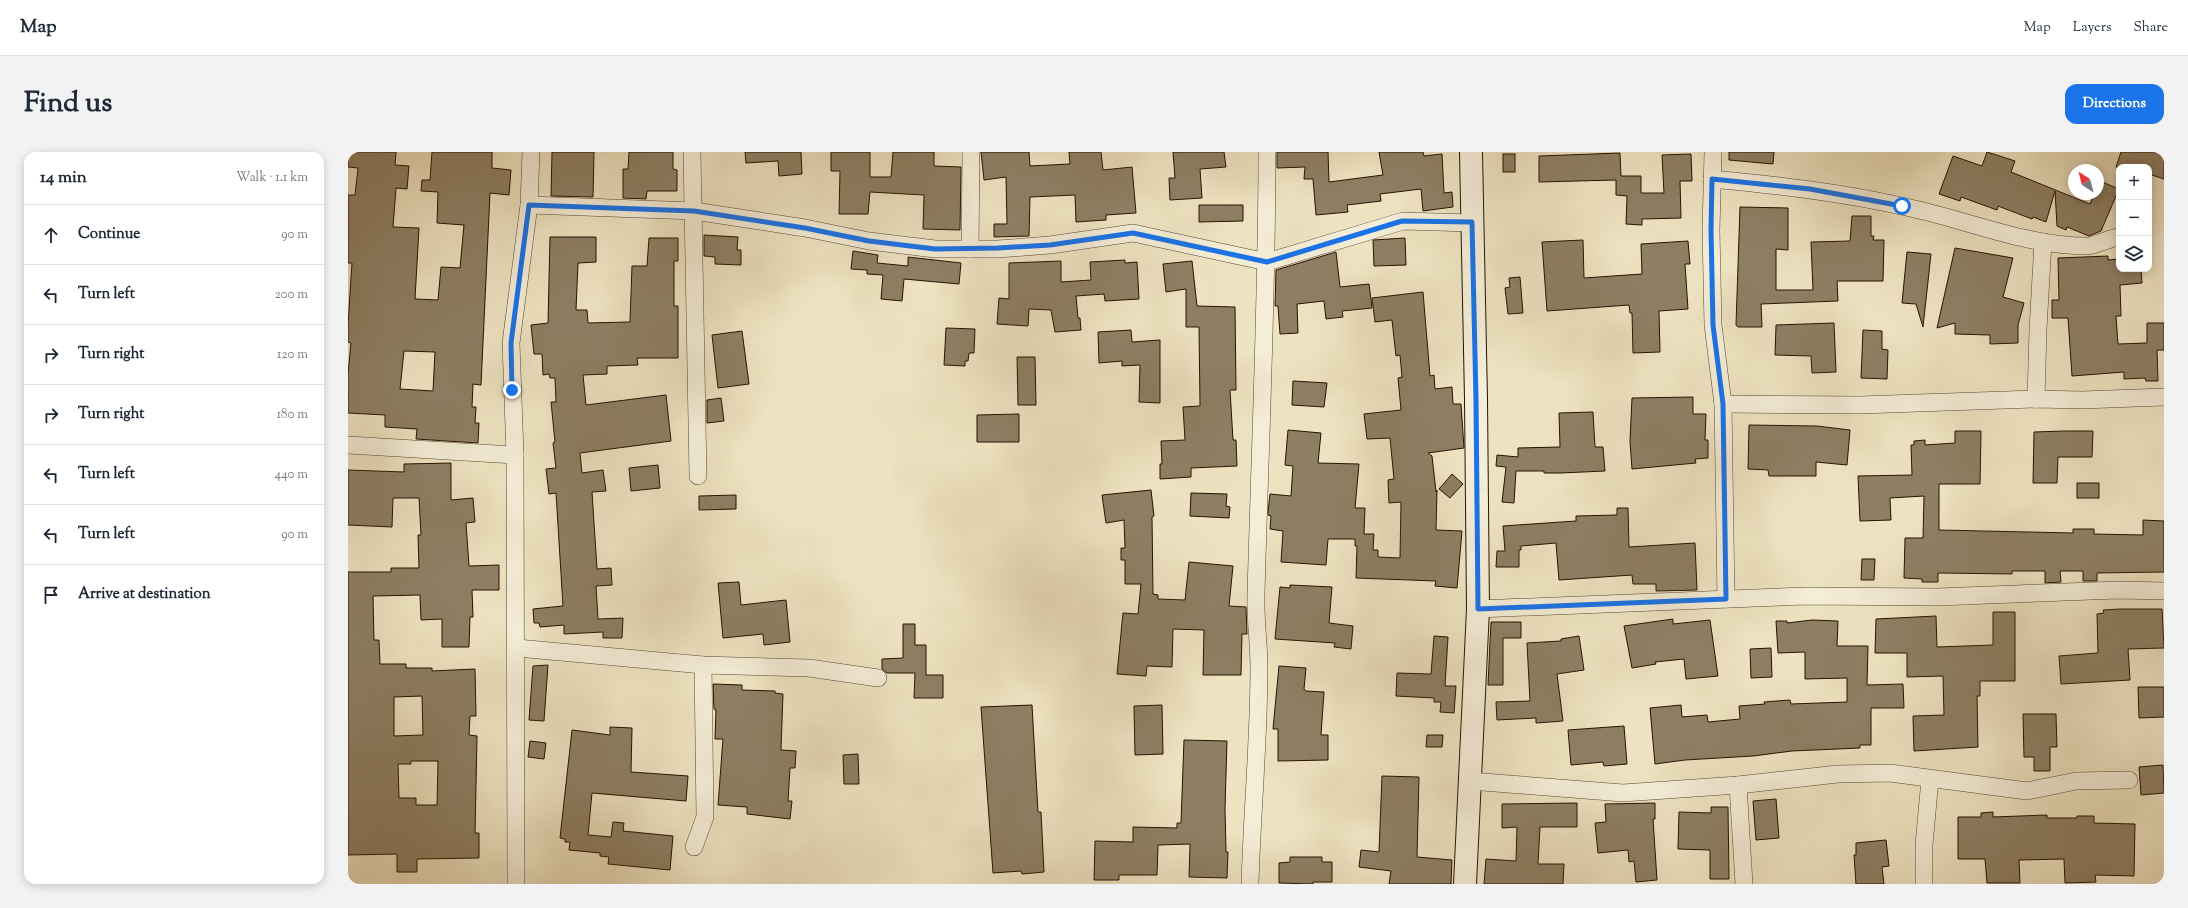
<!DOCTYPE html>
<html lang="en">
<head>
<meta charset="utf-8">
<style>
	body { margin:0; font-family:"Sorts Mill Goudy",serif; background:#f2f2f3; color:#1f2937 }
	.controls { position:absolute; right:12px; top:12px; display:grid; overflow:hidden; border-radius:8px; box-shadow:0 2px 10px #0003 }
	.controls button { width:36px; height:36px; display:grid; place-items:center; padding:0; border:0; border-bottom:1px solid #e0e1e3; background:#fff; color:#1f2937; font:20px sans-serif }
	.compass { position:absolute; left:1720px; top:12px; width:36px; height:36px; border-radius:50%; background:#fff; box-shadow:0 2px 10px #0003; rotate:324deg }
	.stop { position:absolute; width:12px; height:12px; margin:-9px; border:3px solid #1a73e8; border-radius:50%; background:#fff }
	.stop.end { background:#1a73e8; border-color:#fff; box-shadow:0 1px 4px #0008 }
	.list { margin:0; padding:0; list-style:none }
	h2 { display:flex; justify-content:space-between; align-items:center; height:52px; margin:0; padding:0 16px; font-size:17px }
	h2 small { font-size:13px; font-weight:400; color:#747a83 }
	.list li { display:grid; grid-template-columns:26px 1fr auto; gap:12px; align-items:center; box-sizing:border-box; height:60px; padding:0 16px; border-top:1px solid #e0e1e3 }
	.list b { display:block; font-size:15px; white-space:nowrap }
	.list em { font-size:13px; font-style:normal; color:#747a83 }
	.icon { flex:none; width:22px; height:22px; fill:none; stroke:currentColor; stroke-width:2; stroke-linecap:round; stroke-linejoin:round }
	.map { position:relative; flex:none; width:1816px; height:732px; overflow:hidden; border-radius:12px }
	header { display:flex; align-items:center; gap:24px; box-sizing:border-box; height:56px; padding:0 20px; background:#fff; border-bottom:1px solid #e0e1e3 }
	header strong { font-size:19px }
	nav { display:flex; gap:22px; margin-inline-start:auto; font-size:14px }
	.intro { display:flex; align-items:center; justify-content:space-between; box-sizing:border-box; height:96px; padding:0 24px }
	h1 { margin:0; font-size:28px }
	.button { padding:10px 18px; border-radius:12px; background:#1a73e8; color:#fff; font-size:14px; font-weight:700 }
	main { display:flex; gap:24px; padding:0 24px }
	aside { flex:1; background:#fff; border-radius:12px; box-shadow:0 2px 10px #0003 }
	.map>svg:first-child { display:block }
</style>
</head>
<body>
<header>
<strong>Map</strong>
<nav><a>Map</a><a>Layers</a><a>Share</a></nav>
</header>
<div class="intro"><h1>Find us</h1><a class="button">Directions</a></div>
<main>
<aside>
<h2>14 min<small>Walk · 1.1 km</small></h2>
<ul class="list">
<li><svg class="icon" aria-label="ahead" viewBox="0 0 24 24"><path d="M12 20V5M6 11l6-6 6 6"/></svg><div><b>Continue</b></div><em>90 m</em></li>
<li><svg class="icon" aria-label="left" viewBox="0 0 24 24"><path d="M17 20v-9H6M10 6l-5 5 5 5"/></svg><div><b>Turn left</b></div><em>200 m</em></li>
<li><svg class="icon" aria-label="right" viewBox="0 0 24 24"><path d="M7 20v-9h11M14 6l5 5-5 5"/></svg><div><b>Turn right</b></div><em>120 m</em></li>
<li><svg class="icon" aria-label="right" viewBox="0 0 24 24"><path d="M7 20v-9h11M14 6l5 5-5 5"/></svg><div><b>Turn right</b></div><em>180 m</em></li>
<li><svg class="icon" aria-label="left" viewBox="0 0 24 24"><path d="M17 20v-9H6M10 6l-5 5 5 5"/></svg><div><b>Turn left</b></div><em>440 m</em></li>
<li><svg class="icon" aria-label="left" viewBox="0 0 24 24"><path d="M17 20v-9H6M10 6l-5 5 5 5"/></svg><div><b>Turn left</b></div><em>90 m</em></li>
<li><svg class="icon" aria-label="arrive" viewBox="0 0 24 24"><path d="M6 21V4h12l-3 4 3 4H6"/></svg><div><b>Arrive at destination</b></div></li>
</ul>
</aside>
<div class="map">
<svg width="1816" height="732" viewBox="0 0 1816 732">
	<rect width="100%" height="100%" fill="#eee3c1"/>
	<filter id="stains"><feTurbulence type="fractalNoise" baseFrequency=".005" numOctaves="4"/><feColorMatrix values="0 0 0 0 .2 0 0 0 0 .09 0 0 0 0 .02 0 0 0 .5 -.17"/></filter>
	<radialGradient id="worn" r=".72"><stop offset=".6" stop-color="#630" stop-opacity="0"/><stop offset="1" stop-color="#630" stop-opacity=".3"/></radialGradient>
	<g fill="#8e7f64" stroke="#251300" fill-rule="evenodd">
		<path d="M0 0H48L47 13 61 14 59 37 48 36 45 75 71 76 67 147 90 148 93 115 112 116 116 73 89 71 90 40 73 39 74 28H82L84 0H144V16L163 18 161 43 142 41 133 233 125 232 124 255H128L127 271H131L130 291 68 287 69 277 37 275V263L0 261V222L3 191 0 190V173L4 111H0V43H7L10 16 0 15ZM56 199 87 200 85 239 52 237Z"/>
		<path d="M204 0H246L245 45 203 44Z"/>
		<path d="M281 0H325V17L329 18V39H299L298 47 275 46V17H280Z"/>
		<path d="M397 0H453L454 22 431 24 430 9 398 11Z"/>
		<path d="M483 0H522V25H543L545 0H586V14L613 15 612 78 575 77 576 43 522 40 520 62H491L492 19H483Z"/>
		<path d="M633 0H681L682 14 722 12 721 0H753L755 18 784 15 788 61 758 63V68L728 70 727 43 682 45 681 84 646 85V72H659L658 25 636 28Z"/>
		<path d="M825 0H876L878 15 852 17 854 46 822 48 821 26H827Z"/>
		<path d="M929 0H980L981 30 1035 23 1031 0H1075L1076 4 1094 2 1096 41 1104 40 1105 55 1075 59 1073 37 1032 42 1033 49 999 53 1000 60 968 63 965 27H956L957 15 929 16Z"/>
		<path d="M1381 0H1426L1425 12 1381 8Z"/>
		<path d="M1639 0 1667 9 1663 20 1742 52 1746 42H1750L1752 29 1771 37 1753 79 1741 84 1719 75 1718 78 1709 74 1707 39 1698 70 1685 65 1684 67 1650 54 1649 58 1613 45 1612 49 1591 42 1605 4 1634 14Z"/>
		<path d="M1773 0H1816V27L1801 22V15H1768Z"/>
		<path d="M1272 1 1273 24H1293V41H1316L1314 3 1343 2 1344 29H1332L1333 66 1294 67V73L1278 72 1279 44 1268 43V28L1191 30V4Z"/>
		<rect x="1155" y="2" width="12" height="18"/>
		<path d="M851 53H895V69L851 70Z"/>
		<path d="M1392 55 1440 56V98L1428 97V138H1465L1463 90 1502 89 1504 64H1523V84H1526L1525 88H1536L1535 129H1489L1490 149 1413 152 1414 175H1390L1388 173Z"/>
		<path d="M356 83 390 85 389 98H393V113L367 112V105L356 104Z"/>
		<path d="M202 85H248V110L230 111 228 158H239L240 171 282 170 284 114H299L301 86H330V109H326V154H330V206H289L290 213 259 214V222L235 223 238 253 318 243 323 289 232 301 234 321 255 318 258 339 244 340 249 417 263 416 264 433 248 434 250 467 275 466 274 486H255V480L216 482V473L192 475 191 471H186L185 457 215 454 208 341 201 342 198 317 208 316 205 291 207 290 203 250H208L207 226H202L201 222 195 223 194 202H186L183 173 200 171Z"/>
		<path d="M1057 86 1058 113 1026 114 1025 88Z"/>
		<path d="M1235 88 1236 126 1294 122 1293 92 1340 89 1342 112H1337L1340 157 1311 159 1312 200 1285 201 1284 161H1282L1281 153 1199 159 1194 90Z"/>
		<path d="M1607 96 1665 106 1655 145 1676 151 1670 173V191L1642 192V183L1607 182V171L1589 176Z"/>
		<path d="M505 99 530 103 529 111 560 114V105L613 111 611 132 556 127 554 149 533 147 535 123 519 122V118L503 117Z"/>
		<path d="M988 100 992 135 1021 132 1024 156 994 159 995 165 978 167 976 149 949 152 950 181 932 182 930 154H927L928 118Z"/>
		<path d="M1559 100 1583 102 1575 175 1568 152 1554 151Z"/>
		<path d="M1760 104V108L1771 107V117H1793L1794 131 1772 133 1773 164H1768L1770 192 1799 191V171H1816V198H1809L1810 229H1798L1797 226 1776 227V220L1724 224 1720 166H1704V148H1711L1710 106Z"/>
		<path d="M777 108V111L789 110 791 147 757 149 756 142 728 144 730 166H732L733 178 707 180 703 158 681 157 680 174 649 172 651 146 661 147V111L713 109V130L743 128 742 110Z"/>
		<path d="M844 109 849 154 887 155 888 238H882L885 288H888L889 314 843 316V325L812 327V312H814L813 289 837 288 835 255 852 254 851 175H838V137L818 140 815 112Z"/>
		<path d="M1172 125 1175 161 1160 162 1157 136 1162 135 1161 126Z"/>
		<path d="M1075 140 1082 224 1086 223 1087 237 1104 235 1105 252H1113L1116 296 1080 301 1084 304 1088 340 1089 338 1088 378 1114 379 1109 436 1087 434 1088 429 1008 426 1009 394H1007V387H980L978 413 933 410 935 379 922 377 923 364 920 363V360L922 342 943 344 945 314 937 313 940 278 973 281 970 311 1011 312 1007 356H1017L1016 382H1026L1025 398H1030V405L1052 406 1053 350 1041 351 1040 328 1046 327 1042 286 1019 287 1016 262 1053 258 1050 226 1054 225 1052 203 1048 204 1044 168 1027 170 1024 146Z"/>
		<path d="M1486 171 1488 220 1464 221 1463 204 1427 203 1428 173Z"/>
		<path d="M598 176 627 177 626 201H621L620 209H617V214L596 213Z"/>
		<path d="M783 178 784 190 812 188V251L791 250 792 213 774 214V209L751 211 750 180Z"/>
		<path d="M1515 178 1534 179V197L1540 198 1539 227 1513 226Z"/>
		<path d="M394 179 401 232 370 236 364 183Z"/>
		<path d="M669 205H687L688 253H670Z"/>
		<path d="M945 229 979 231 976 255 944 253Z"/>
		<path d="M1345 245V262H1358L1357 288H1360V306L1347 307 1348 311 1284 317 1282 289 1284 246Z"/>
		<path d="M373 246 376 269 359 271V248Z"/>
		<path d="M1245 260 1247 295H1255L1257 319 1213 321H1196V319H1168L1166 351 1154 350 1158 315 1148 314 1149 303 1170 305V296L1212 295 1211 261Z"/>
		<path d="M671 262V290H629V263Z"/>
		<path d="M1401 273 1469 274 1502 278 1499 313 1468 310V324H1421L1420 318 1400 317Z"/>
		<path d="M1607 279H1633L1632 332H1591V378L1725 381V377H1746V382L1795 383V368L1816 369V420L1749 421V429H1735V419H1712L1713 430 1697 431V419H1664V422L1590 421V430H1574V427L1556 426 1557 386H1575L1576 344 1542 346 1543 368 1512 369 1510 324 1564 323 1563 293H1566V289L1577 288V293L1607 291Z"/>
		<path d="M1716 279H1745L1744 305H1710L1709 331H1685L1686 280Z"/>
		<path d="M103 311V348L125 346 127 370 118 371 121 414 151 413V438H124L125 465H122L121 495H94V467L73 468 72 443 25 444 26 488H31L32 512H58V516H84V519L127 517 128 564H122L121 583 129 584V586L127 681H131V706L69 707V720H49V702L0 703V420H43V416H71L70 383H73L71 346H45L44 375 0 373V318L56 320V312ZM74 544 75 583 46 584V545ZM63 609H90L89 653H68V646H51L50 612H63Z"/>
		<path d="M310 313 312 336 283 339 281 316Z"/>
		<path d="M1104 322 1115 332 1102 346 1091 337Z"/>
		<rect x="1729" y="331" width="22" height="15"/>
		<path d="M803 338 806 364 804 365 805 442 810 443V447L837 448 841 410 885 414 881 454 898 455 899 482H894L893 523H855L856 478 825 477 824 515 799 514 798 524 769 522 775 461 790 462 793 432H777V408H773V396H777L776 368 758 371 754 343Z"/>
		<path d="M843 341 879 342 878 354 882 355 881 366 842 364Z"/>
		<path d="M388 343V357L351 358V344Z"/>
		<path d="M1269 356H1280L1281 395 1347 391 1349 438 1308 439V432H1285L1284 423 1211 428 1208 391 1173 394V398H1171V415H1148L1149 399H1157L1155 374 1228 369V364L1269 363Z"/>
		<path d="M1514 407H1527L1526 428H1513Z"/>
		<path d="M391 430 393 453 438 448 442 490 416 493 415 482 375 486 370 431Z"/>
		<path d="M942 433 984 435 981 471 1005 474 1003 497 986 495 987 491 927 487 932 435 942 436Z"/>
		<path d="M1772 457H1814L1816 496 1780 497 1782 528 1713 532 1711 504 1750 501 1749 462 1756 461 1755 458Z"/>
		<path d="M1645 460H1667V529H1632V544H1629L1630 595 1566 599 1565 564 1596 563 1595 524 1559 525V501H1527L1528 467 1588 464 1589 495 1645 493Z"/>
		<path d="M1325 467V472L1362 468 1370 524 1338 527 1336 507 1307 510 1308 512 1284 516 1276 474Z"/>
		<path d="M1464 468 1490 469 1489 494H1520L1519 533 1555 532 1556 556H1523V593H1512V596L1444 599 1405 604 1337 608 1307 612 1302 556 1333 553 1334 565 1359 563 1360 570 1392 567 1391 554 1417 552 1416 550 1442 548 1443 552 1499 550V526L1457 527V500L1430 501 1428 469H1439V471Z"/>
		<path d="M1143 470H1173V486H1155V533H1140Z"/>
		<path d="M555 472H567V493H578V523H595V546H566L567 521H539L534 517V507L555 506Z"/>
		<path d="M1086 484 1100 485 1097 534H1108L1106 561 1092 560 1093 550H1086V546L1048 544 1049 521 1083 522Z"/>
		<path d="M1231 484 1236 518 1209 522 1215 569 1188 571V566L1149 568 1148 550 1182 549 1179 491 1213 489V487Z"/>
		<path d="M1423 496 1424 525 1403 526 1402 497Z"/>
		<path d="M200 513 196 569 181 568 185 514Z"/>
		<path d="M931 514 958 516 956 537 958 539 976 540 973 583H980V608L930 609V577H925Z"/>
		<path d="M365 532 394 533V538L427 539V541L435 542 433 598 448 599 447 616H442L440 649H444L442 667 399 662V655L370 653 375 587H367L368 558 366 557Z"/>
		<path d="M1790 535H1816V565L1791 566Z"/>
		<path d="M684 553 690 660H693L696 720 674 722 673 719 645 721 633 555Z"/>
		<path d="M814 553 815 602 787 603 786 554Z"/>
		<path d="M1675 562H1708L1709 595H1702V619H1686V605H1676Z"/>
		<path d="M1276 574 1279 612 1256 614 1255 610 1223 613 1220 578Z"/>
		<path d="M262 575 284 576 283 620 340 624 338 649 244 641 240 683 263 685 265 670 276 671 275 679 325 684 322 718 260 712 261 705 252 704V701L221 698 222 690H217V687L212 686 224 578 262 583Z"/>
		<path d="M1079 583H1095L1094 595H1078Z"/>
		<path d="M836 588 879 589 877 657 878 700H880L879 726 841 725 842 692 810 693 809 723H771V728H746L747 689 785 690V675L829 676V671H833Z"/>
		<path d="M182 589 198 591 196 607 180 605Z"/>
		<path d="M510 602 511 632H496L495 603Z"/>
		<path d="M1815 613 1816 641 1793 643 1791 615Z"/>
		<path d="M1034 624 1071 625 1069 705 1104 708 1103 732H1041L1043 719 1011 715 1013 698 1031 700Z"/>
		<path d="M1428 647 1431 686 1408 688 1405 649Z"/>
		<path d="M1229 651V675H1192L1190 712H1216L1215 732H1136L1138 707 1168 709 1169 675 1154 676V652Z"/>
		<path d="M1307 651V667H1305L1309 728 1288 730 1286 709 1281 710 1280 698 1250 701 1247 671 1258 670 1257 652Z"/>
		<path d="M1363 655H1380L1381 727H1362V698L1330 697 1331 660 1363 661Z"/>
		<path d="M1645 660V665L1699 663V666H1729V664H1746V671L1787 672 1786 724 1747 723 1748 730 1717 731 1716 707 1671 708 1672 731H1639L1637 707H1610V665H1633V661Z"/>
		<path d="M1538 688 1541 714 1534 715 1536 732H1508L1506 703H1508V691Z"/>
		<path d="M942 705H974V710H984V730H965V732L931 731V711L942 710Z"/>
	</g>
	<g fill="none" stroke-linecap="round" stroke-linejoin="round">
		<defs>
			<g id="street">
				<path d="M344 0 350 324"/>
				<path d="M1365 0 1363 78 1365 173 1375 252 1378 447"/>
				<path d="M1364 27C1428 33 1490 40 1553 54 1615 66 1676 94 1739 94 1745 94 1762 86 1771 85"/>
				<path d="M181 53 346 59 457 76 521 89 587 97H650L702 93 785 81 919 110 1055 69 1124 71"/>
				<path d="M622 97 623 0"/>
				<path d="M1688 247 1690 177 1695 90"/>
				<path d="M1375 252 1512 253 1688 247 1734 248 1816 245"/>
				<path d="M0 293 167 303"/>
				<path d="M1130 457 1458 444 1590 445 1770 438 1816 439"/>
				<path d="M169 496 355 513 461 516 530 526"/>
				<path d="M1122 629 1275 641 1390 633 1490 622 1542 621 1679 639 1728 629 1781 628"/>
				<path d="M1390 633 1396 732"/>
				<path d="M346 695 357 665 355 513"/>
				<path d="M168 732 167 303 163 191 181 53 183 0"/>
				<path d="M902 732C904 660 911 588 911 515 911 491 907 466 908 442 912 294 919 147 919 0"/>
				<path d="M1576 732V693L1582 627"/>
			</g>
			<path id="secondary" d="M1117 732 1130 457 1128 247 1123 0"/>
		</defs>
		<use href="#street" stroke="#574730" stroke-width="18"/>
		<use href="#secondary" stroke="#251300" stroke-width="24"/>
		<use href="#street" stroke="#f4edd7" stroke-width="17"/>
		<use href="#secondary" stroke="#f4edd7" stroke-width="22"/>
	</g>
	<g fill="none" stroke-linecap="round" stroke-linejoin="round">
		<path stroke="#1a73e8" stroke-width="5" d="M164 238 163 191 181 53 346 59 457 76 521 89 587 97 650 96 702 93 785 81 919 110 1054 69 1124 70 1128 247 1130 457 1378 447 1375 252 1365 173 1363 78 1364 27 1462 37 1554 54"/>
	</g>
	<rect width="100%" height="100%" filter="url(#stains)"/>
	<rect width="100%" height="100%" fill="url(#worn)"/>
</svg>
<div class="controls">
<button>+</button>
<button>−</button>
<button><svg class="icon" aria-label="layers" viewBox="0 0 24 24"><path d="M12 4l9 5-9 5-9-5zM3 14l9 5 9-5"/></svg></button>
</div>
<svg class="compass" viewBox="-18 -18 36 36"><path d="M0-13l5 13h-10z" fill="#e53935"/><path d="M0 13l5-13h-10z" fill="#747a83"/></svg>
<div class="stop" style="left:1554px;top:54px"></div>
<div class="stop end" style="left:164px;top:238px"></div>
</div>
</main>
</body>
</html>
